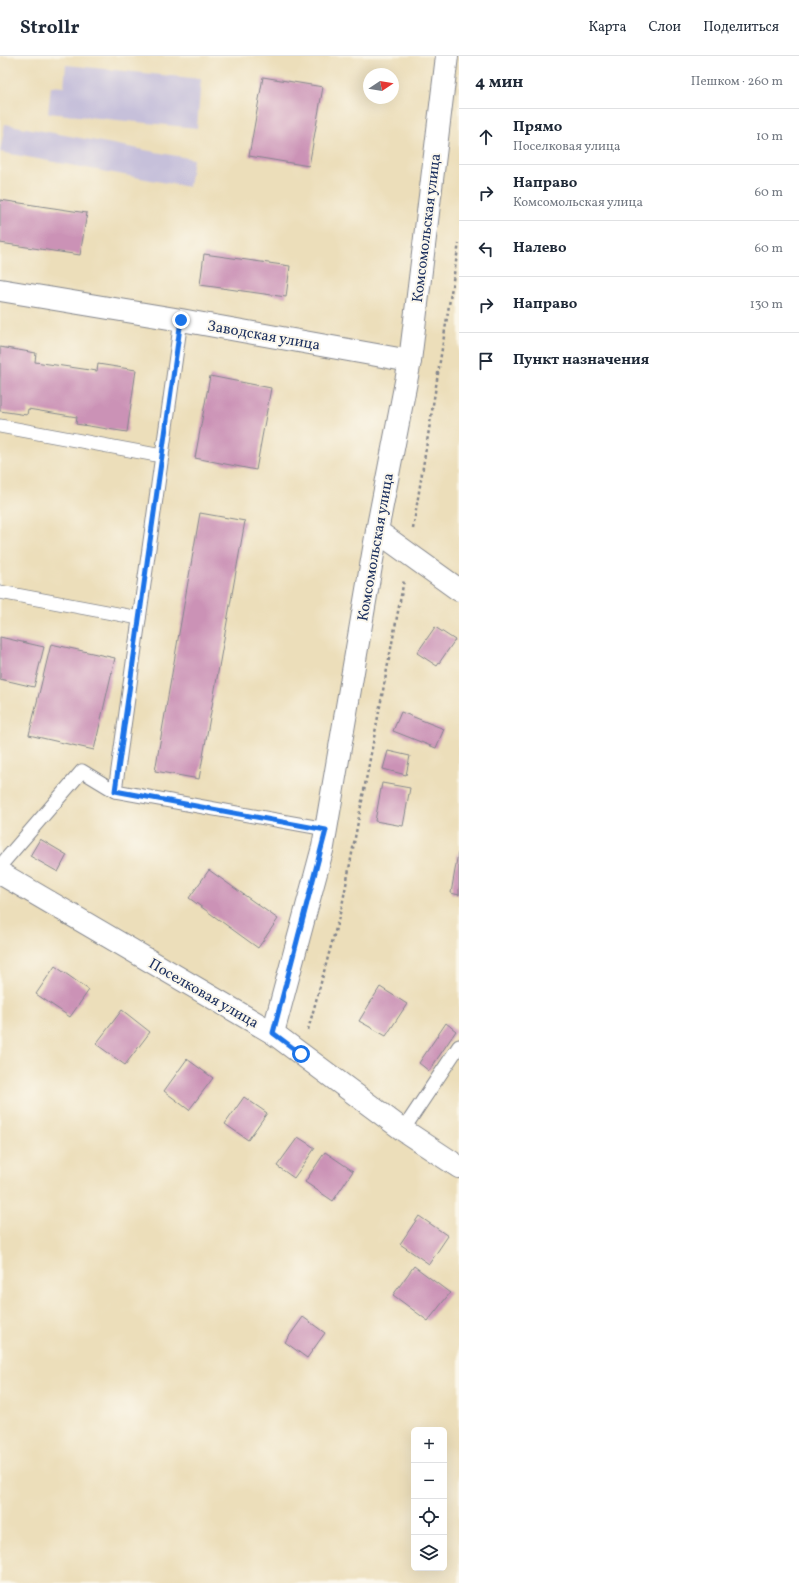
<!DOCTYPE html>
<html lang="ru">
<head>
<meta charset="utf-8">
<style>
	body { margin:0; font-family:Vollkorn,serif; background:#f6f6f7; color:#1f2937 }
	.controls { position:absolute; right:12px; bottom:12px; display:grid; overflow:hidden; border-radius:6px; box-shadow:0 4px 16px #0002 }
	.controls button { width:36px; height:36px; display:grid; place-items:center; padding:0; border:0; border-bottom:1px solid #e0e1e3; background:#fff; color:#1f2937; font:20px sans-serif }
	.compass { position:absolute; left:363px; top:12px; width:36px; height:36px; border-radius:50%; background:#fff; box-shadow:0 4px 16px #0002; rotate:78deg }
	.stop { position:absolute; width:12px; height:12px; margin:-9px; border:3px solid #1a73e8; border-radius:50%; background:#fff }
	.stop.end { background:#1a73e8; border-color:#fff; box-shadow:0 1px 4px #0008 }
	.list { margin:0; padding:0; list-style:none }
	h2 { display:flex; justify-content:space-between; align-items:center; height:52px; margin:0; padding:0 16px; font-size:17px }
	h2 small { font-size:13px; font-weight:400; color:#747a83 }
	.list li { display:grid; grid-template-columns:26px 1fr auto; gap:12px; align-items:center; box-sizing:border-box; height:56px; padding:0 16px; border-top:1px solid #e0e1e3 }
	.list b { display:block; font-size:15px; white-space:nowrap }
	.list p { margin:0; font-size:13px; white-space:nowrap; color:#747a83 }
	.list em { font-size:13px; font-style:normal; color:#747a83 }
	.icon { flex:none; width:22px; height:22px; fill:none; stroke:currentColor; stroke-width:2; stroke-linecap:round; stroke-linejoin:round }
	.map { position:relative; flex:none; width:459px; height:1527px; overflow:hidden }
	header { display:flex; align-items:center; gap:24px; box-sizing:border-box; height:56px; padding:0 20px; background:#fff; border-bottom:1px solid #e0e1e3 }
	header strong { font-size:19px }
	nav { display:flex; gap:22px; margin-inline-start:auto; font-size:14px }
	main { display:flex }
	aside { flex:1; background:#fff }
	.map>svg:first-child { display:block }
</style>
</head>
<body>
<header>
<strong>Strollr</strong>
<nav><a>Карта</a><a>Слои</a><a>Поделиться</a></nav>
</header>
<main>
<div class="map">
<svg width="459" height="1527" viewBox="0 0 459 1527">
	<rect width="100%" height="100%" fill="#fbf7ec"/>
	<filter id="ink" filterUnits="userSpaceOnUse"><feTurbulence type="fractalNoise" baseFrequency=".025" numOctaves="2"/><feDisplacementMap in="SourceGraphic" scale="8" xChannelSelector="R" yChannelSelector="G"/><feConvolveMatrix kernelMatrix="1 2 1 2 8 2 1 2 1" color-interpolation-filters="sRGB"/></filter>
	<filter id="wash" filterUnits="userSpaceOnUse"><feTurbulence type="fractalNoise" baseFrequency=".012" numOctaves="4" result="noise"/><feDisplacementMap in="SourceGraphic" scale="16" xChannelSelector="R" yChannelSelector="G"/><feGaussianBlur stdDeviation="0.9" result="paint"/><feColorMatrix in="noise" values="0 0 0 0 0 0 0 0 0 0 0 0 0 0 0 0 0 1.4 0 .05"/><feComposite in="paint" operator="in"/></filter>
	<g filter="url(#wash)">
		<rect width="100%" height="100%" fill="#ecdeba"/>
		<g fill="#c6c0da">
			<path d="M66 9 201 23 197 72 48 57 51 30 64 31Z"/>
			<path d="M5 68 193 103 189 131 0 96Z"/>
		</g>
		<g id="blocks">
			<g fill="#cb92b6">
				<path d="M263 21 323 31 309 110 249 100Z"/>
				<path d="M0 144 87 157 80 199 0 187Z"/>
				<path d="M204 198 290 210 286 241 200 229Z"/>
				<path d="M0 291 36 297 35 306 97 315 98 308 136 314 127 376 76 368 77 361 28 353 27 359 0 355Z"/>
				<path d="M210 320 271 332 256 414 195 402Z"/>
				<path d="M200 457 245 465 199 723 155 715Z"/>
				<path d="M435 571 455 584 437 610 417 597Z"/>
				<path d="M0 581 44 591 34 631 0 623Z"/>
				<path d="M51 588 115 602 94 694 29 679Z"/>
				<path d="M401 656 444 673 436 692 393 675Z"/>
				<path d="M388 695 410 700 406 719 383 713Z"/>
				<path d="M382 727 410 732 403 770 375 765Z"/>
				<path d="M40 783 67 799 58 816 30 800Z"/>
				<path d="M458 797H459V839L451 837Z"/>
				<path d="M209 814 278 863 258 892 189 842Z"/>
				<path d="M55 910 89 934 70 961 36 938Z"/>
				<path d="M380 931 407 948 386 980 359 965Z"/>
				<path d="M122 954 150 976 125 1009 96 988Z"/>
				<path d="M446 967 456 975 429 1015 419 1007Z"/>
				<path d="M187 1003 213 1022 189 1054 164 1035Z"/>
				<path d="M244 1041 267 1057 248 1084 225 1068Z"/>
				<path d="M298 1081 315 1092 294 1122 277 1110Z"/>
				<path d="M325 1096 353 1115 333 1145 305 1126Z"/>
				<path d="M419 1160 448 1180 429 1208 400 1188Z"/>
				<path d="M414 1210 450 1237 428 1265 393 1239Z"/>
				<path d="M303 1261 325 1277 307 1302 285 1286Z"/>
			</g>
		</g>
	</g>
	<g filter="url(#ink)">
		<use href="#blocks" fill-opacity="0" stroke="#84868c" stroke-width="1"/>
		<g fill="none" stroke-linecap="round" stroke-linejoin="round">
			<defs>
				<g id="service">
					<path d="M181 264 115 735 326 773"/>
					<path d="M0 370 162 400"/>
					<path d="M0 536 139 562"/>
					<path d="M0 810 82 715 115 735"/>
					<path d="M403 1074 459 990"/>
				</g>
				<g id="minor">
					<path d="M0 234 181 264 410 305"/>
					<path d="M377 475 459 534"/>
					<path d="M0 817 273 977 403 1074 459 1111"/>
					<path d="M273 977 323 791 377 475 410 305 447 0"/>
				</g>
			</defs>
			<use href="#service" stroke="#84868c" stroke-width="15"/>
			<use href="#minor" stroke="#84868c" stroke-width="24"/>
			<g stroke="#84868c" stroke-width="2.5" stroke-dasharray="3 3" stroke-linecap="butt">
				<path d="M413 473 459 187"/>
				<path d="M308 974 342 850 404 524"/>
			</g>
			<use href="#service" stroke="#fff" stroke-width="13"/>
			<use href="#minor" stroke="#fff" stroke-width="22"/>
		</g>
	</g>
	<g fill="none" stroke-linecap="round" stroke-linejoin="round" filter="url(#ink)">
		<path stroke="#1a73e8" stroke-width="5" d="M181 264 115 735 326 774 273 977 301 998"/>
	</g>
	<g text-anchor="middle" stroke-width="4" stroke-linejoin="round" paint-order="stroke">
		<g font-size="15" fill="#1b2f5e" stroke="#fbf7ec">
			<text transform="translate(426 172) rotate(-83)" y="5">Комсомольская улица</text>
			<text transform="translate(264 279) rotate(10)" y="5">Заводская улица</text>
			<text transform="translate(375 491) rotate(-80)" y="5">Комсомольская улица</text>
			<text transform="translate(204 937) rotate(30)" y="5">Поселковая улица</text>
		</g>
	</g>
</svg>
<div class="controls">
<button>+</button>
<button>−</button>
<button><svg class="icon" aria-label="locate" viewBox="0 0 24 24"><circle cx="12" cy="12" r="6"/><path d="M12 2v4M12 18v4M2 12h4M18 12h4"/></svg></button>
<button><svg class="icon" aria-label="layers" viewBox="0 0 24 24"><path d="M12 4l9 5-9 5-9-5zM3 14l9 5 9-5"/></svg></button>
</div>
<svg class="compass" viewBox="-18 -18 36 36"><path d="M0-13l5 13h-10z" fill="#e53935"/><path d="M0 13l5-13h-10z" fill="#747a83"/></svg>
<div class="stop" style="left:301px;top:998px"></div>
<div class="stop end" style="left:181px;top:264px"></div>
</div>
<aside>
<h2>4 мин<small>Пешком · 260 m</small></h2>
<ul class="list">
<li><svg class="icon" aria-label="ahead" viewBox="0 0 24 24"><path d="M12 20V5M6 11l6-6 6 6"/></svg><div><b>Прямо</b><p>Поселковая улица</p></div><em>10 m</em></li>
<li><svg class="icon" aria-label="right" viewBox="0 0 24 24"><path d="M7 20v-9h11M14 6l5 5-5 5"/></svg><div><b>Направо</b><p>Комсомольская улица</p></div><em>60 m</em></li>
<li><svg class="icon" aria-label="left" viewBox="0 0 24 24"><path d="M17 20v-9H6M10 6l-5 5 5 5"/></svg><div><b>Налево</b></div><em>60 m</em></li>
<li><svg class="icon" aria-label="right" viewBox="0 0 24 24"><path d="M7 20v-9h11M14 6l5 5-5 5"/></svg><div><b>Направо</b></div><em>130 m</em></li>
<li><svg class="icon" aria-label="arrive" viewBox="0 0 24 24"><path d="M6 21V4h12l-3 4 3 4H6"/></svg><div><b>Пункт назначения</b></div></li>
</ul>
</aside>
</main>
</body>
</html>
